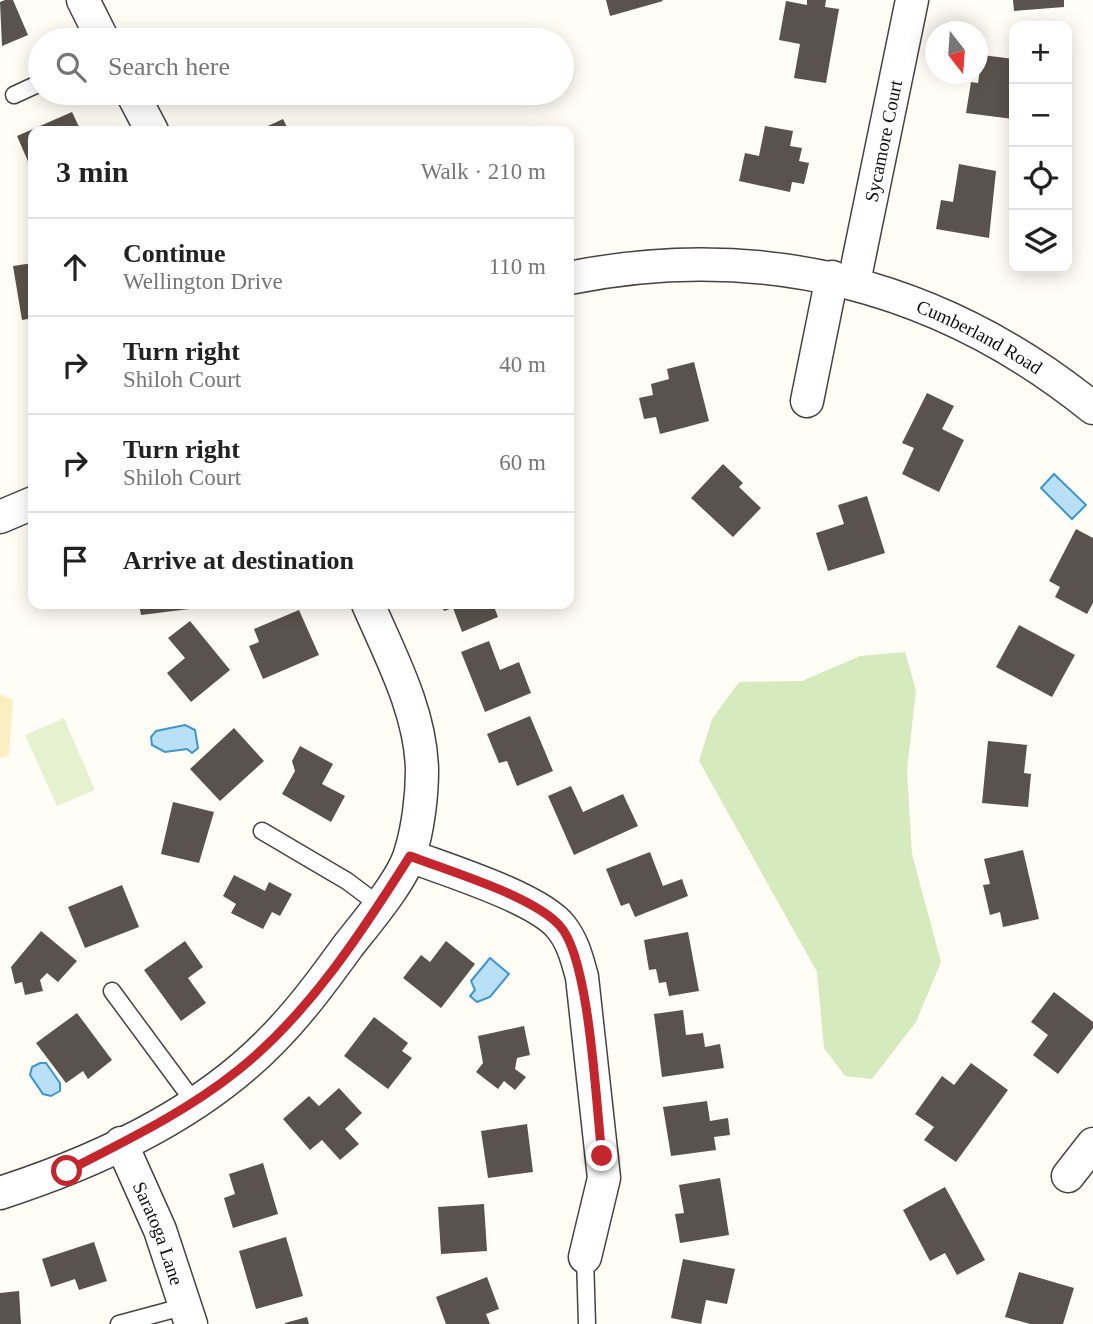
<!DOCTYPE html>
<html lang="en">
<head>
<meta charset="utf-8">
<style>
	body { margin:0; font-family:"Times New Roman",serif; background:#f2f2f2; color:#222 }
	.controls { position:absolute; right:21px; top:21px; display:grid; overflow:hidden; border-radius:14px; box-shadow:0 4px 18px #0003 }
	.controls button { width:63px; height:63px; display:grid; place-items:center; padding:0; border:0; border-bottom:2px solid #e0e0e0; background:#fff; color:#222; font:35px sans-serif }
	.compass { position:absolute; left:925px; top:21px; width:63px; height:63px; border-radius:50%; background:#fff; box-shadow:0 4px 18px #0003; rotate:163deg }
	.stop { position:absolute; width:21px; height:21px; margin:-16px; border:5px solid #c4262e; border-radius:50%; background:#fff }
	.stop.end { background:#c4262e; border-color:#fff; box-shadow:0 2px 7px #0008 }
	.list { margin:0; padding:0; list-style:none }
	h2 { display:flex; justify-content:space-between; align-items:center; height:91px; margin:0; padding:0 28px; font-size:30px }
	h2 small { font-size:23px; font-weight:400; color:#767676 }
	.list li { display:grid; grid-template-columns:46px 1fr auto; gap:21px; align-items:center; box-sizing:border-box; height:98px; padding:0 28px; border-top:2px solid #e0e0e0 }
	.list b { display:block; font-size:26px; white-space:nowrap }
	.list p { margin:0; font-size:23px; white-space:nowrap; color:#767676 }
	.list em { font-size:23px; font-style:normal; color:#767676 }
	.icon { flex:none; width:38px; height:38px; fill:none; stroke:currentColor; stroke-width:2; stroke-linecap:round; stroke-linejoin:round }
	.map { position:relative; flex:none; width:1093px; height:1324px; overflow:hidden }
	.search { position:absolute; background:#fff; box-shadow:0 4px 18px #0003; left:28px; top:28px; width:546px; height:77px; display:flex; align-items:center; gap:18px; box-sizing:border-box; padding:0 24px; border-radius:38px; color:#767676; font-size:26px }
	.panel { position:absolute; background:#fff; box-shadow:0 4px 18px #0003; left:28px; top:126px; width:546px; height:483px; border-radius:14px }
	.map>svg:first-child { display:block }
</style>
</head>
<body>
<div class="map">
<svg width="1093" height="1324" viewBox="0 0 1093 1324">
	<rect width="100%" height="100%" fill="#fffdf5"/>
	<path fill="#d5ebbd" d="M905 652 916 690 907 771 912 854 941 962 916 1022 872 1079 845 1076 824 1048 817 972 699 761 712 719 739 682 802 681 860 656Z"/>
	<path fill="#fbeec1" d="M0 694 13 700 9 755 0 758Z"/>
	<path fill="#e6f2cf" d="M64 718 95 790 57 806 25 735Z"/>
	<g fill="#b9e0f7" stroke="#3f96cf" stroke-width="2">
		<path d="M1054 474 1086 505 1072 519 1041 488Z"/>
		<path d="M185 725 195 730 198 748 192 753 187 749 165 752 152 745 151 737 156 731Z"/>
		<path d="M490 958 509 974 490 997 477 1002 470 996 475 990 471 981Z"/>
		<path d="M40 1063H46L60 1083V1091L51 1096 43 1094 30 1075 32 1067Z"/>
	</g>
	<g fill="#5a524d">
		<path d="M5 0H13L28 35 2 46 0 2Z"/>
		<path d="M606 0H662L663 1 610 16Z"/>
		<path d="M807 0H826L825 7 839 9 826 83 794 78 800 44 779 40 786 1 807 5Z"/>
		<path d="M1013 0H1064V7L1014 11Z"/>
		<path d="M230 29 237 40H193L209 31 213 39Z"/>
		<path d="M982 55 1014 59 1013 119 966 113 971 82 978 83Z"/>
		<path d="M72 112 81 131H33V173L17 136Z"/>
		<path d="M283 119 289 131H257Z"/>
		<path d="M765 126 793 131 790 146 802 148 799 161 809 163 804 184 792 182 790 192 739 181 745 153 759 156Z"/>
		<path d="M959 164 996 171 989 238 936 229 941 200 953 202Z"/>
		<path d="M33 263V318L22 320 13 266Z"/>
		<path d="M694 362 709 421 660 434 656 417 644 419 639 398 653 395 651 384 669 379 667 369Z"/>
		<path d="M927 393 954 406 942 429 964 440 939 492 902 474 914 448 902 443Z"/>
		<path d="M723 464 743 483 739 487 761 508 733 537 691 498Z"/>
		<path d="M867 496 885 553 828 571 816 533 844 524 838 505Z"/>
		<path d="M1076 529 1093 538V603L1087 614 1055 597 1060 587 1049 581Z"/>
		<path d="M139 604H188L189 609 141 615Z"/>
		<path d="M441 604H493L498 617 462 632 453 608 444 611Z"/>
		<path d="M299 610 319 655 263 679 249 646 259 642 254 629Z"/>
		<path d="M190 621 230 670 191 702 167 673 185 658 168 638Z"/>
		<path d="M1019 625 1075 655 1052 697 996 667Z"/>
		<path d="M489 641 500 670 519 662 531 693 485 712 461 652Z"/>
		<path d="M530 716 553 771 517 786 507 761 499 763 487 734Z"/>
		<path d="M234 728 264 761 220 801 190 769Z"/>
		<path d="M988 741 1027 745 1024 773 1031 774 1028 807 982 803Z"/>
		<path d="M300 746 333 764 322 784 345 796 331 822 282 794 295 771 292 761Z"/>
		<path d="M571 786 583 812 623 794 638 826 574 855 548 796Z"/>
		<path d="M173 802 214 812 199 863 161 854Z"/>
		<path d="M1023 850 1039 919 1003 927 1000 912 990 915 983 885 990 884 984 859Z"/>
		<path d="M650 852 663 886 682 879 688 896 635 917 629 903 621 906 606 869Z"/>
		<path d="M234 875 265 891 269 882 292 894 280 916 272 912 263 929 231 913 236 904 223 896Z"/>
		<path d="M122 885 139 927 85 948 68 907Z"/>
		<path d="M41 931 77 961 58 982 47 973 40 980 43 991 25 995 22 982 15 984 11 967Z"/>
		<path d="M688 932 699 991 669 996 666 982 659 983 656 969 649 970 644 940Z"/>
		<path d="M185 941 203 967 188 978 206 1003 181 1021 144 970Z"/>
		<path d="M446 941 475 964 441 1008 403 978 421 955 430 962Z"/>
		<path d="M1054 992 1093 1022V1028L1058 1074 1033 1055 1048 1035 1031 1022Z"/>
		<path d="M683 1010 686 1035 703 1033 705 1047 720 1044 724 1068 662 1077 654 1014Z"/>
		<path d="M77 1013 112 1060 88 1079 83 1071 66 1083 36 1043Z"/>
		<path d="M374 1017 408 1043 402 1051 412 1058 388 1089 344 1056Z"/>
		<path d="M524 1026 530 1055 517 1058 515 1069 526 1077 515 1090 504 1081 498 1089 476 1072 483 1063 478 1036Z"/>
		<path d="M971 1063 1008 1090 956 1162 924 1140 934 1127 915 1114 942 1076 954 1085Z"/>
		<path d="M339 1088 362 1113 345 1129 359 1144 340 1160 322 1140 310 1150 283 1119 309 1096 319 1106Z"/>
		<path d="M707 1101 710 1121 728 1118 730 1135 714 1137 716 1150 671 1156 663 1107Z"/>
		<path d="M527 1124 533 1172 488 1178 481 1131Z"/>
		<path d="M263 1163 278 1214 233 1228 224 1198 235 1194 229 1174Z"/>
		<path d="M720 1178 729 1235 680 1243 675 1214 684 1213 679 1185Z"/>
		<path d="M945 1187 985 1260 957 1275 945 1253 930 1261 903 1210Z"/>
		<path d="M484 1204 487 1251 441 1254 438 1207Z"/>
		<path d="M286 1237 303 1296 256 1309 239 1251Z"/>
		<path d="M94 1242 107 1281 79 1290 75 1279 51 1287 42 1259Z"/>
		<path d="M683 1259 735 1269 727 1304 706 1300 701 1324 671 1318Z"/>
		<path d="M1019 1272 1074 1288 1063 1324H1030L1005 1317Z"/>
		<path d="M487 1277 499 1309 486 1314 490 1324H446L436 1297Z"/>
		<path d="M19 1291 21 1324H0V1293Z"/>
		<path d="M307 1317 309 1324H285V1323Z"/>
	</g>
	<g fill="none" stroke-linecap="round" stroke-linejoin="round">
		<defs>
			<g id="service">
				<path d="M14 95 40 83"/>
				<path d="M262 831 347 881 379 905"/>
				<path d="M112 991 194 1102"/>
				<path d="M585 1257 587 1324"/>
				<path d="M119 1324 186 1306"/>
			</g>
			<g id="minor">
				<path d="M83 0 103 40"/>
				<path d="M132 93 152 131"/>
				<path id="s1" d="M569 278C762 239 941 285 1093 408"/>
				<path id="s2" d="M854 282 912 0"/>
				<path d="M807 401 832 277"/>
				<path d="M0 517 33 503"/>
				<path d="M410 856C447 870 538 898 561 927 573 942 577 959 582 977L604 1178 585 1257"/>
				<path id="s3" d="M121 1143 160 1230 191 1324"/>
				<path d="M1068 1176 1093 1144"/>
				<path d="M0 1193C96 1162 200 1114 271 1041 300 1012 324 979 348 946 366 923 402 881 410 854 418 829 422 796 422 770 421 712 390 655 368 604"/>
			</g>
		</defs>
		<use href="#service" stroke="#444" stroke-width="19"/>
		<use href="#minor" stroke="#444" stroke-width="35"/>
		<use href="#service" stroke="#fff" stroke-width="16"/>
		<use href="#minor" stroke="#fff" stroke-width="32"/>
	</g>
	<g fill="none" stroke-linecap="round" stroke-linejoin="round">
		<path stroke="#c4262e" stroke-width="9" d="M67 1171C125 1141 186 1112 237 1071 308 1015 362 932 410 856 448 871 534 896 560 926 590 959 596 1106 602 1156"/>
	</g>
	<g text-anchor="middle" stroke-width="7" stroke-linejoin="round" paint-order="stroke">
		<g font-size="19" fill="#111" stroke="#fff">
			<text dy="7" stroke="none"><textPath href="#s2" startOffset="144">Sycamore Court</textPath></text>
			<text dy="7" stroke="none"><textPath href="#s1" startOffset="424">Cumberland Road</textPath></text>
			<text dy="7" stroke="none"><textPath href="#s3" startOffset="98">Saratoga Lane</textPath></text>
		</g>
	</g>
</svg>
<div class="controls">
<button>+</button>
<button>−</button>
<button><svg class="icon" aria-label="locate" viewBox="0 0 24 24"><circle cx="12" cy="12" r="6"/><path d="M12 2v4M12 18v4M2 12h4M18 12h4"/></svg></button>
<button><svg class="icon" aria-label="layers" viewBox="0 0 24 24"><path d="M12 4l9 5-9 5-9-5zM3 14l9 5 9-5"/></svg></button>
</div>
<svg class="compass" viewBox="-18 -18 36 36"><path d="M0-13l5 13h-10z" fill="#e53935"/><path d="M0 13l5-13h-10z" fill="#767676"/></svg>
<div class="stop" style="left:67px;top:1171px"></div>
<div class="stop end" style="left:602px;top:1156px"></div>
<div class="search"><svg class="icon" aria-label="search" viewBox="0 0 24 24"><circle cx="10" cy="10" r="6"/><path d="M15 15l6 6"/></svg>Search here</div>
<section class="panel">
<h2>3 min<small>Walk · 210 m</small></h2>
<ul class="list">
<li><svg class="icon" aria-label="ahead" viewBox="0 0 24 24"><path d="M12 20V5M6 11l6-6 6 6"/></svg><div><b>Continue</b><p>Wellington Drive</p></div><em>110 m</em></li>
<li><svg class="icon" aria-label="right" viewBox="0 0 24 24"><path d="M7 20v-9h11M14 6l5 5-5 5"/></svg><div><b>Turn right</b><p>Shiloh Court</p></div><em>40 m</em></li>
<li><svg class="icon" aria-label="right" viewBox="0 0 24 24"><path d="M7 20v-9h11M14 6l5 5-5 5"/></svg><div><b>Turn right</b><p>Shiloh Court</p></div><em>60 m</em></li>
<li><svg class="icon" aria-label="arrive" viewBox="0 0 24 24"><path d="M6 21V4h12l-3 4 3 4H6"/></svg><div><b>Arrive at destination</b></div></li>
</ul>
</section>
</div>
</body>
</html>
